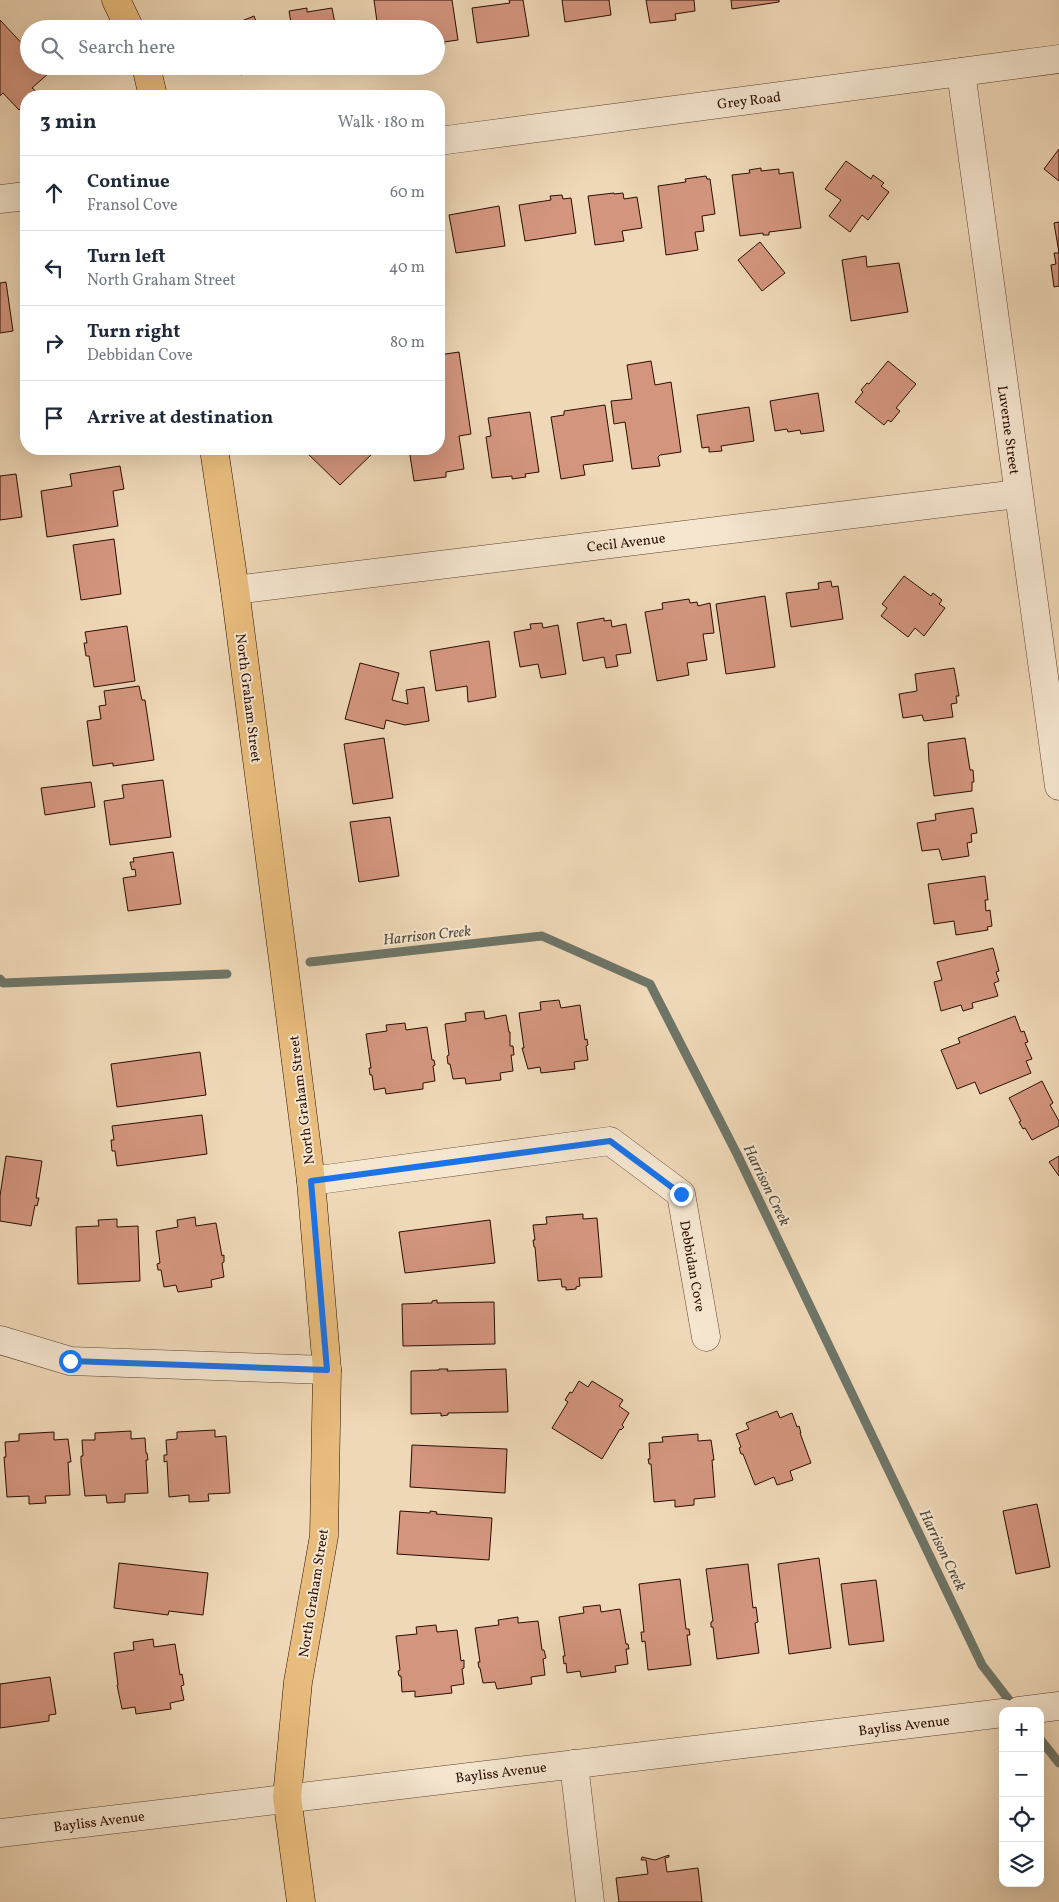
<!DOCTYPE html>
<html lang="en">
<head>
<meta charset="utf-8">
<style>
	body { margin:0; font-family:Vollkorn,serif; background:#f6f6f7; color:#1f2937 }
	.controls { position:absolute; right:15px; bottom:15px; display:grid; overflow:hidden; border-radius:10px; box-shadow:0 5px 20px #0002 }
	.controls button { width:45px; height:45px; display:grid; place-items:center; padding:0; border:0; border-bottom:1px solid #e0e1e3; background:#fff; color:#1f2937; font:25px sans-serif }
	.stop { position:absolute; width:15px; height:15px; margin:-11px; border:4px solid #1a73e8; border-radius:50%; background:#fff }
	.stop.end { background:#1a73e8; border-color:#fff; box-shadow:0 1px 5px #0008 }
	.list { margin:0; padding:0; list-style:none }
	h2 { display:flex; justify-content:space-between; align-items:center; height:65px; margin:0; padding:0 20px; font-size:21px }
	h2 small { font-size:16px; font-weight:400; color:#747a83 }
	.list li { display:grid; grid-template-columns:32px 1fr auto; gap:15px; align-items:center; box-sizing:border-box; height:75px; padding:0 20px; border-top:1px solid #e0e1e3 }
	.list b { display:block; font-size:19px; white-space:nowrap }
	.list p { margin:0; font-size:16px; white-space:nowrap; color:#747a83 }
	.list em { font-size:16px; font-style:normal; color:#747a83 }
	.icon { flex:none; width:28px; height:28px; fill:none; stroke:currentColor; stroke-width:2; stroke-linecap:round; stroke-linejoin:round }
	.map { position:relative; flex:none; width:1059px; height:1902px; overflow:hidden }
	.search { position:absolute; background:#fff; box-shadow:0 5px 20px #0002; left:20px; top:20px; width:425px; height:55px; display:flex; align-items:center; gap:12px; box-sizing:border-box; padding:0 18px; border-radius:28px; color:#747a83; font-size:19px }
	.panel { position:absolute; background:#fff; box-shadow:0 5px 20px #0002; left:20px; top:90px; width:425px; height:365px; border-radius:20px }
	.map>svg:first-child { display:block }
</style>
</head>
<body>
<div class="map">
<svg width="1059" height="1902" viewBox="0 0 1059 1902">
	<rect width="100%" height="100%" fill="#efd8b7"/>
	<filter id="stains"><feTurbulence type="fractalNoise" baseFrequency=".004" numOctaves="4"/><feColorMatrix values="0 0 0 0 .2 0 0 0 0 .09 0 0 0 0 .02 0 0 0 .5 -.17"/></filter>
	<radialGradient id="worn" r=".72"><stop offset=".6" stop-color="#630" stop-opacity="0"/><stop offset="1" stop-color="#630" stop-opacity=".3"/></radialGradient>
	<g fill="none" stroke-linecap="round" stroke-linejoin="round">
		<g stroke="#6e7567" stroke-width="9">
			<path d="M310 962 542 936 650 984 737 1154 982 1665 1016 1709"/>
			<path d="M0 979 3 983 227 974"/>
			<path d="M1040 1739 1059 1763"/>
		</g>
	</g>
	<g fill="#d3957e" stroke="#2b0d00">
		<path d="M374 0H452L458 40 444 42 445 44 436 46V29H378Z"/>
		<path d="M509 0H523L529 36 477 43 472 8 510 3Z"/>
		<path d="M562 0H609L611 15 565 22Z"/>
		<path d="M646 0H694L695 11 675 14 676 20 650 23Z"/>
		<path d="M731 0H779V2L732 9Z"/>
		<path d="M307 8V12L332 8 335 24 352 21V25H356L357 29H292L289 11Z"/>
		<path d="M254 16 259 29H222Z"/>
		<path d="M0 20 29 51V66H42L49 73 32 88 38 93 34 96H26V103L19 110 3 93 0 96Z"/>
		<path d="M237 66H265L241 75Z"/>
		<path d="M1059 149V181L1044 169Z"/>
		<path d="M846 161 871 179 873 175 884 183 881 186 889 192 868 220 862 215 850 232 829 216 841 200 825 189Z"/>
		<path d="M761 168V171L779 169V174L793 172 801 228 769 232V235H763V233L740 236 732 175 750 173 749 170Z"/>
		<path d="M706 176 707 179H710L715 214 702 216 704 231 695 232 698 250 666 255 658 186 686 182 685 179Z"/>
		<path d="M614 193V194L623 193 624 199 637 197 642 228 622 231 624 241 595 245 588 196Z"/>
		<path d="M562 195 563 199 571 198 576 233 525 241 519 205 551 200 550 196Z"/>
		<path d="M499 206 505 246 456 253 449 215Z"/>
		<path d="M1059 222V286L1054 287 1051 265 1056 264 1054 253H1059L1054 223Z"/>
		<path d="M760 242 785 273 762 291 738 260Z"/>
		<path d="M866 256 867 267 899 263 908 312 851 321 842 260Z"/>
		<path d="M6 282 13 331 0 333V283Z"/>
		<path d="M459 352 471 434 459 436 464 469 446 472V477L414 481 409 449H439V355Z"/>
		<path d="M651 361 655 385 671 382 681 452 660 455 658 457 660 466 632 469 625 422 614 424 611 401 632 399 627 365Z"/>
		<path d="M888 361 916 384 896 408 900 411 891 422 888 420 884 425 855 402 863 392 861 390 867 383 869 384Z"/>
		<path d="M818 393 824 431 801 434 800 430 788 432 787 429 775 431 770 401Z"/>
		<path d="M605 405 613 461 583 465 585 475 561 479 551 417 564 415V411Z"/>
		<path d="M749 407 754 441 721 446 722 451 709 452V447L702 448 697 415Z"/>
		<path d="M530 412 539 472 525 474 526 477 512 479V476L492 478 486 437 491 436 488 418Z"/>
		<path d="M48 449H98L68 453 67 449 48 452Z"/>
		<path d="M303 449H377L340 485Z"/>
		<path d="M120 466 124 489 113 491 118 526 47 537 41 491 72 486 70 474Z"/>
		<path d="M16 474 22 517 0 520V476Z"/>
		<path d="M114 539 121 594 81 600 73 545Z"/>
		<path d="M904 576 931 596 933 593 942 600 939 604 945 608 924 636 915 628 908 637 881 616 887 608 882 604Z"/>
		<path d="M831 581 832 587 838 586 843 619 791 627 786 593 819 589 818 583Z"/>
		<path d="M765 596 775 667 726 674 716 604Z"/>
		<path d="M689 599 690 603 697 602 698 606 710 603 714 633 703 634 707 660 687 663 689 675 657 681 645 612 663 609 662 603Z"/>
		<path d="M604 618V621L611 620 612 627 626 624 631 653 616 655 618 666 606 668 604 657 583 661 577 623Z"/>
		<path d="M542 623 543 628 558 625 566 674 541 678 538 664 520 667 514 632 531 629 530 624Z"/>
		<path d="M127 626 135 681 94 687 89 656H86L84 643H87L85 632Z"/>
		<path d="M489 641 496 697 468 702 467 686 436 691 430 651Z"/>
		<path d="M360 663 399 673 392 700 408 704 406 690 424 687 429 721 405 725 386 720 384 729 345 719Z"/>
		<path d="M954 668 959 696H956L957 703 951 704 953 717 924 721 922 715 903 718 899 694 917 691 915 674Z"/>
		<path d="M139 686 142 700H145L154 760 113 766V763L93 766 87 721 101 719 99 706 106 705 104 691Z"/>
		<path d="M384 738 393 798 353 804 344 744Z"/>
		<path d="M965 738 970 770H973L974 782H972V791L934 796 929 761 928 743Z"/>
		<path d="M163 780 171 837 110 845 104 801 124 798 122 785Z"/>
		<path d="M91 782 95 807 45 815 41 788Z"/>
		<path d="M973 808 977 833 971 834 972 842 967 843 969 856 942 860 939 849 922 851 917 823 936 820 935 814Z"/>
		<path d="M390 817 399 876 359 882 350 822Z"/>
		<path d="M173 852 181 904 128 911 123 878 136 876 135 869 132 870 130 862H134L133 858Z"/>
		<path d="M985 876 988 900H985L986 911 990 910 992 926 987 927 988 930 956 935 954 921 934 924 928 884Z"/>
		<path d="M993 948 999 971 996 972 999 981 994 983 998 996 972 1003 973 1008 963 1011 961 1005 941 1011 934 982 942 980 937 962Z"/>
		<path d="M559 1000 561 1008 580 1005 585 1040 587 1039 588 1045 586 1046 588 1060 574 1062 575 1069 541 1073 540 1067 528 1069 522 1048H524L519 1013 541 1010 540 1002Z"/>
		<path d="M484 1011 485 1019 506 1015 509 1032H510V1046H513L514 1055H511L513 1071 500 1073 501 1080 466 1084 465 1078 453 1079 450 1064H448L447 1056 449 1055 445 1024 466 1021 465 1013Z"/>
		<path d="M1015 1016 1021 1032 1024 1031 1028 1042 1025 1043 1032 1059 1026 1061 1031 1073 980 1094 975 1082 957 1089 941 1050 960 1043 958 1038Z"/>
		<path d="M405 1023 406 1030 427 1027 432 1060H434L435 1065 433 1066 435 1081 423 1083V1089L386 1094 385 1088 374 1090 372 1075H370L369 1068H371L366 1034 387 1031 386 1025Z"/>
		<path d="M200 1052 206 1095 117 1107 111 1064Z"/>
		<path d="M1042 1081 1053 1103 1050 1105 1059 1121V1126L1032 1140 1025 1128 1023 1129 1019 1122 1021 1121 1009 1098Z"/>
		<path d="M202 1115 207 1154 117 1166 115 1151H112L111 1140H114L112 1126Z"/>
		<path d="M6 1156 42 1161 36 1198H39L37 1206 35 1205 31 1226 0 1221V1196Z"/>
		<path d="M1059 1156V1176L1049 1162Z"/>
		<path d="M583 1214V1219L597 1218 602 1277 579 1278 580 1286 576 1287V1289L566 1290V1287H562L561 1279 538 1281 535 1247H534L533 1240H535L533 1225 547 1224 546 1217Z"/>
		<path d="M195 1217 196 1226 216 1223 222 1256 224 1255V1262L222 1263 224 1277 211 1280 212 1287 178 1292 176 1285 164 1287 161 1270H158L157 1264 160 1263 156 1231 178 1227 177 1220Z"/>
		<path d="M117 1219V1227L138 1226 140 1281 78 1284 76 1227 99 1226 98 1220Z"/>
		<path d="M490 1220 495 1263 405 1273 399 1232Z"/>
		<path d="M437 1300V1303L494 1302 495 1344 403 1346 402 1304 432 1303V1301Z"/>
		<path d="M439 1369H448L447 1371 506 1369 508 1412 448 1413V1415L441 1416V1413L411 1414V1371L439 1370Z"/>
		<path d="M579 1381 588 1387 592 1381 623 1400 619 1406 629 1413 622 1425 624 1427 621 1430 620 1429 602 1459 552 1428 568 1402 565 1400 570 1392 572 1393Z"/>
		<path d="M777 1411 780 1418 792 1413 797 1427 799 1426 801 1433H800L811 1463 790 1471 793 1480 777 1485 774 1477 755 1485 743 1454H741L739 1448 741 1447 736 1434 749 1429 746 1423Z"/>
		<path d="M215 1430V1437L226 1436 230 1493 208 1494 209 1501 189 1502V1495L169 1497 167 1461 164 1462V1455H167L166 1440 177 1439V1432Z"/>
		<path d="M131 1431V1439L145 1438 146 1453H147L148 1460H146L148 1493 125 1494V1502L107 1503 106 1495 85 1496 81 1462V1456H83L82 1440H95V1433Z"/>
		<path d="M54 1432V1440L68 1439 71 1462H68L70 1495 45 1496 46 1503 29 1504V1496L7 1497 4 1457H6L5 1442 19 1441V1434Z"/>
		<path d="M698 1434V1441L711 1440 714 1460H712L715 1497 694 1499V1505L675 1507V1500L654 1502 651 1464H649L648 1459H650L649 1443 663 1442 662 1437Z"/>
		<path d="M412 1445 507 1449 505 1493 410 1487Z"/>
		<path d="M1037 1504 1050 1567 1016 1574 1003 1511Z"/>
		<path d="M400 1511 430 1513V1511L437 1512 436 1514 492 1518 489 1560 397 1554Z"/>
		<path d="M819 1558 831 1648 789 1654 778 1564Z"/>
		<path d="M119 1563 208 1573 203 1615 169 1611 168 1615 114 1608Z"/>
		<path d="M748 1564 753 1608 756 1607 758 1622 755 1623 759 1653 717 1659 713 1627H711V1622L713 1621 706 1569Z"/>
		<path d="M680 1579 686 1629H689L690 1635H687L691 1665 648 1670 645 1641 642 1642 641 1632H644L639 1584Z"/>
		<path d="M876 1580 884 1641 849 1645 841 1584Z"/>
		<path d="M600 1605 601 1612 620 1609 626 1644H628L629 1649H626L628 1664 615 1666 616 1672 581 1677 580 1671 567 1673 566 1663 564 1664 563 1656H565L559 1617 584 1613 583 1607Z"/>
		<path d="M518 1617V1623L538 1621 542 1650H544L546 1658 543 1659 545 1675 531 1677 532 1684 497 1689 495 1682 483 1683 480 1668H479L478 1662H480L475 1628 499 1625 498 1620Z"/>
		<path d="M436 1625 437 1632 457 1630 461 1661 464 1660V1668L462 1669 464 1684 451 1686 452 1693 415 1697V1691L402 1692 401 1676H399L398 1671 400 1670 396 1636 417 1634 416 1627Z"/>
		<path d="M153 1639 154 1647 175 1644 180 1675 182 1674 184 1685 181 1686 184 1700 170 1703 171 1709 136 1714 135 1707 122 1709 117 1685H118L114 1653 134 1650 133 1642Z"/>
		<path d="M50 1677 56 1714 49 1715V1721L0 1728V1684Z"/>
		<path d="M669 1855V1857L665 1858 667 1872 698 1868 702 1902H619L616 1878 648 1874 646 1860H641L642 1857 655 1860Z"/>
	</g>
	<g fill="none" stroke-linecap="round" stroke-linejoin="round">
		<defs>
			<g id="minor">
				<path d="M961 72 1059 786"/>
				<path d="M439 141 1059 59"/>
				<path d="M0 199 26 196"/>
				<path d="M235 590 1018 494"/>
				<path d="M311 1181 610 1141 681 1194 706 1337"/>
				<path d="M0 1340 70 1361 327 1370"/>
				<path d="M1019 1711 1059 1706"/>
				<path d="M574 1764 590 1902"/>
				<path d="M0 1833 1003 1713"/>
			</g>
			<g id="major">
				<path d="M116 0 130 29"/>
				<path d="M146 66 153 96"/>
				<path d="M214 449 235 590 284 967 311 1181 327 1370 324 1536 298 1682 287 1797 301 1902"/>
			</g>
		</defs>
		<use href="#minor" stroke="#5c402e" stroke-width="29"/>
		<use href="#major" stroke="#2b0d00" stroke-width="29"/>
		<use href="#minor" stroke="#f5e6d0" stroke-width="28"/>
		<use href="#major" stroke="#e8bc7c" stroke-width="28"/>
	</g>
	<g fill="none" stroke-linecap="round" stroke-linejoin="round">
		<path stroke="#1a73e8" stroke-width="6" d="M70 1361 327 1370 311 1181 610 1141 681 1194"/>
	</g>
	<g text-anchor="middle" stroke-width="4" stroke-linejoin="round" paint-order="stroke">
		<g font-size="14" fill="#2b0d00" stroke="#f5e6d0">
			<text transform="translate(749 100) rotate(-7)" y="5">Grey Road</text>
			<text transform="translate(1009 430) rotate(82)" y="5">Luverne Street</text>
			<text transform="translate(626 542) rotate(-7)" y="5">Cecil Avenue</text>
			<text transform="translate(249 698) rotate(83)" y="5">North Graham Street</text>
			<text transform="translate(301 1100) rotate(-97)" y="5">North Graham Street</text>
			<text transform="translate(693 1266) rotate(80)" y="5">Debbidan Cove</text>
			<text transform="translate(313 1593) rotate(-81)" y="5">North Graham Street</text>
			<text transform="translate(904 1725) rotate(-7)" y="5">Bayliss Avenue</text>
			<text transform="translate(501 1772) rotate(-7)" y="5">Bayliss Avenue</text>
			<text transform="translate(99 1821) rotate(-7)" y="5">Bayliss Avenue</text>
		</g>
		<g font-size="15" font-style="italic" fill="#524a3c" stroke="#f5e6d0">
			<text transform="translate(427 935) rotate(-6)" y="5">Harrison Creek</text>
			<text transform="translate(767 1185) rotate(64)" y="5">Harrison Creek</text>
			<text transform="translate(943 1550) rotate(64)" y="5">Harrison Creek</text>
		</g>
	</g>
	<rect width="100%" height="100%" filter="url(#stains)"/>
	<rect width="100%" height="100%" fill="url(#worn)"/>
</svg>
<div class="controls">
<button>+</button>
<button>−</button>
<button><svg class="icon" aria-label="locate" viewBox="0 0 24 24"><circle cx="12" cy="12" r="6"/><path d="M12 2v4M12 18v4M2 12h4M18 12h4"/></svg></button>
<button><svg class="icon" aria-label="layers" viewBox="0 0 24 24"><path d="M12 4l9 5-9 5-9-5zM3 14l9 5 9-5"/></svg></button>
</div>
<div class="stop" style="left:70px;top:1361px"></div>
<div class="stop end" style="left:681px;top:1194px"></div>
<div class="search"><svg class="icon" aria-label="search" viewBox="0 0 24 24"><circle cx="10" cy="10" r="6"/><path d="M15 15l6 6"/></svg>Search here</div>
<section class="panel">
<h2>3 min<small>Walk · 180 m</small></h2>
<ul class="list">
<li><svg class="icon" aria-label="ahead" viewBox="0 0 24 24"><path d="M12 20V5M6 11l6-6 6 6"/></svg><div><b>Continue</b><p>Fransol Cove</p></div><em>60 m</em></li>
<li><svg class="icon" aria-label="left" viewBox="0 0 24 24"><path d="M17 20v-9H6M10 6l-5 5 5 5"/></svg><div><b>Turn left</b><p>North Graham Street</p></div><em>40 m</em></li>
<li><svg class="icon" aria-label="right" viewBox="0 0 24 24"><path d="M7 20v-9h11M14 6l5 5-5 5"/></svg><div><b>Turn right</b><p>Debbidan Cove</p></div><em>80 m</em></li>
<li><svg class="icon" aria-label="arrive" viewBox="0 0 24 24"><path d="M6 21V4h12l-3 4 3 4H6"/></svg><div><b>Arrive at destination</b></div></li>
</ul>
</section>
</div>
</body>
</html>
